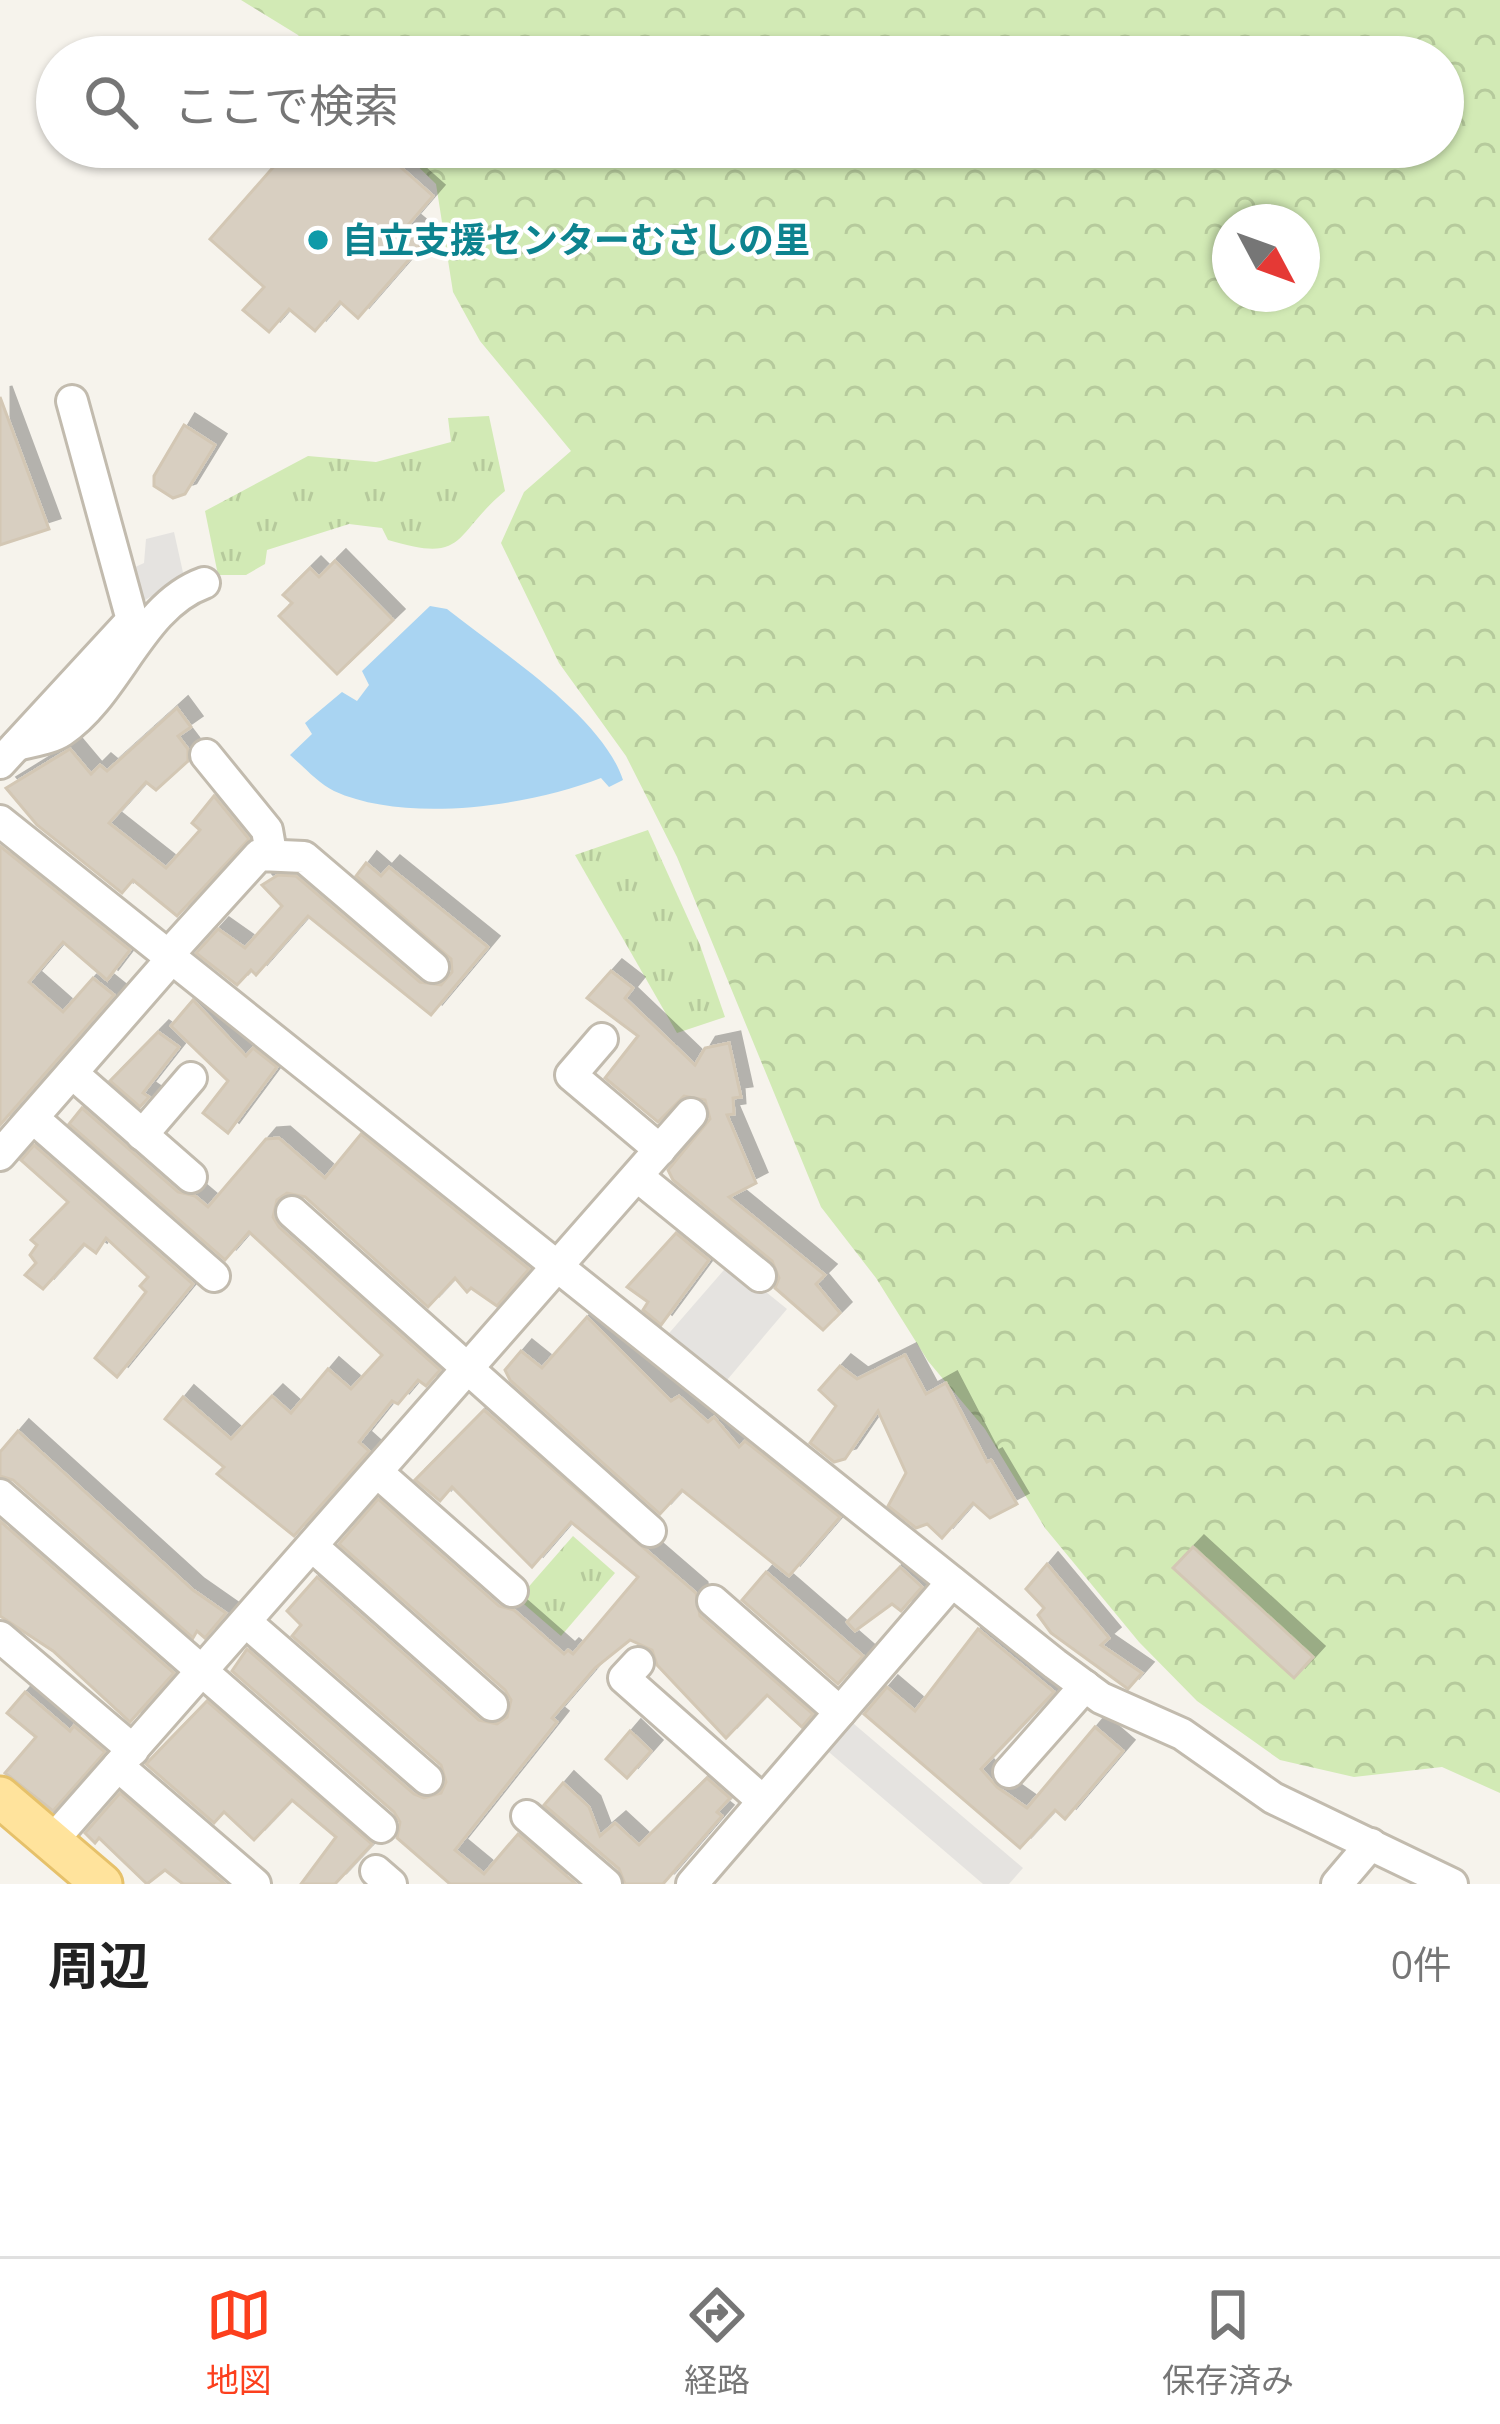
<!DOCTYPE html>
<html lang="ja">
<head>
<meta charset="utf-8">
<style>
	body { margin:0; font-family:"Open Sans","Noto Sans JP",sans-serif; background:#f2f2f2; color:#222 }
	.compass { position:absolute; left:1212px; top:204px; width:108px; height:108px; border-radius:50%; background:#fff; box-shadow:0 3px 9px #0004; rotate:131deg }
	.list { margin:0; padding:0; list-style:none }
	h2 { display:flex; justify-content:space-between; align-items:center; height:156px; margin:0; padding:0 48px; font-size:51px }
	h2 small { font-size:39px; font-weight:400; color:#767676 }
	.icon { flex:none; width:66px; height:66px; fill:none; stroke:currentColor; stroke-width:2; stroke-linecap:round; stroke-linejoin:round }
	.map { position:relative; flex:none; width:1500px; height:1884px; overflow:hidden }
	.search { position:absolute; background:#fff; box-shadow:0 3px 9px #0004; left:36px; right:36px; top:36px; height:132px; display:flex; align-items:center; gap:30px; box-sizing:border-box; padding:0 42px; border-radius:66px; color:#767676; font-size:45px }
	.sheet { height:372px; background:#fff }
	nav { display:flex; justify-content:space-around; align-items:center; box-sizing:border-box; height:168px; border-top:3px solid #e0e0e0; background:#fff; font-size:33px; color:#767676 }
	nav a { display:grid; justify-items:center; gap:6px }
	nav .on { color:#fc3f1d }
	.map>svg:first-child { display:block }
</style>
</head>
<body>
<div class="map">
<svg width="1500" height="1884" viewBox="0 0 1500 1884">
	<defs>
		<pattern id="grass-tufts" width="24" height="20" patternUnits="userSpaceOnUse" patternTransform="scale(3)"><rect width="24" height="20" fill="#d2eab5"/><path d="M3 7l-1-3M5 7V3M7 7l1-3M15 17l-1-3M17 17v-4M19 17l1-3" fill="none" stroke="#b6ca9c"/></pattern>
		<pattern id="forest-crowns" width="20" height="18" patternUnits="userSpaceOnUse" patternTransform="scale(3)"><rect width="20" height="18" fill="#d2eab5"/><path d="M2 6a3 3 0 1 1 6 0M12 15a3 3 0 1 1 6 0" fill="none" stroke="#b6ca9c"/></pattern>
		<filter id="shadow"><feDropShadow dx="11" dy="-11" stdDeviation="0" flood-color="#0004"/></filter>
	</defs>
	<rect width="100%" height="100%" fill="#f6f3ec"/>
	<g fill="url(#grass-tufts)">
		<path d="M489 416 505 491C452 535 468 564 388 540L382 528 349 524 267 550 265 564 246 575H218L205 511 308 456 376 462 451 442 448 418Z"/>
		<path d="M648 830 700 945 725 1017 677 1033 575 855Z"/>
		<path d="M573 1536 615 1573 561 1636 518 1599Z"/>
	</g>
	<path fill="url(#forest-crowns)" fill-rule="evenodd" d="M241 0H1500V1793L1442 1767 1354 1777 1280 1760 1197 1701 1139 1642 1045 1528 985 1429 928 1361 876 1278 821 1207 677 857 626 756 559 663 501 543 524 492 571 451 480 341 453 292 436 184 398 147H1443V57H314L298 35ZM1230 222H1302V294H1230Z"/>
	<g fill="#e5e3e0">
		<path d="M174 532 184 577 140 603 131 569 144 563 146 539Z"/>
		<path d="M730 1263 787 1309 722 1386 664 1339Z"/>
		<path d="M847 1718 1023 1868 1009 1884H983L823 1747Z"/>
	</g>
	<path fill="#a9d4f2" d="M430 606 447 609C501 652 602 716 623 780L609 787 601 778C529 806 406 824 334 791 318 783 304 767 290 755L312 734 305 723 342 692 357 701 369 685 362 671Z"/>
	<g fill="#d8cfc1" stroke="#d3c7b4" stroke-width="3" filter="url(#shadow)">
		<path d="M291 147H378L433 196 408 225 426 240 358 318 340 302 315 331 289 309 269 332 243 310 264 287 210 239Z"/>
		<path d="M0 397 49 529 0 545Z"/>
		<path d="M184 425 215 445 185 494 173 498 154 486V476Z"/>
		<path d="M335 561 393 620 337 674 279 616 292 603 283 595 310 568 319 577Z"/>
		<path d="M177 708 191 727 178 736 188 749V761L156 790 146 782 109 823 166 868 200 830 192 823 214 796 249 839 177 916 133 880 122 893 37 825 6 788 70 749 91 774 100 765 107 771Z"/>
		<path d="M0 846 130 950 107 980 63 942 29 982 63 1012 93 978 114 995 0 1125Z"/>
		<path d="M366 863 381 876 389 867 488 947 431 1015 308 916 256 975 251 970 237 985 196 953 218 929 245 948 282 906 262 885 278 875 296 876 420 982 441 985 452 972 451 959 356 876Z"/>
		<path d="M611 971 633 988 625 998 695 1065 705 1048 729 1043 741 1097 733 1098 734 1114 727 1115 756 1183 729 1197 825 1275 816 1284 840 1313 823 1330 775 1288 779 1278 772 1261 673 1180 668 1170 710 1119 705 1100 684 1096 658 1122 605 1078 638 1036 587 998Z"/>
		<path d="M193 1000 246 1056 253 1048 277 1067 228 1133 203 1113 228 1081 171 1026Z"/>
		<path d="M158 1032 179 1047 143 1093 149 1097 140 1107 110 1081Z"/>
		<path d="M82 1108 178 1192 195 1196 208 1207 266 1139 279 1138 325 1178 361 1134 529 1269 497 1306 471 1288 467 1292 455 1278 428 1307 305 1197 287 1193 277 1200 273 1217 279 1227 440 1370 426 1386 418 1380 398 1404 392 1401 359 1442 369 1451 294 1536 217 1474 224 1467 165 1419 183 1397 231 1439 272 1396 291 1413 328 1369 351 1389 382 1355 249 1232 225 1260 69 1124Z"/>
		<path d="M34 1145 193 1284 117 1377 95 1358 146 1292 140 1286 148 1277 106 1238 96 1253 84 1244 43 1289 25 1275 36 1263 30 1255 37 1245 31 1240 68 1202 21 1160Z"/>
		<path d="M676 1233 709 1260 661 1325 643 1310 648 1302 627 1287Z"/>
		<path d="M587 1317 671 1401 679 1396 708 1422 714 1417 739 1447 745 1441 840 1517 789 1576 682 1490 660 1514 510 1380 505 1370 521 1351 542 1368Z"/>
		<path d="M905 1355 926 1394 946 1383 987 1462 991 1460 1017 1504 990 1518 973 1503 942 1538 927 1524 916 1528 888 1506 906 1473 878 1411 845 1459 834 1462 810 1443 836 1406 819 1390 840 1366 857 1379Z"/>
		<path d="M484 1410 696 1593 700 1616 813 1714 802 1727 767 1695 726 1738 657 1665 652 1650 630 1640 595 1668 552 1718 557 1722 455 1850 484 1874 518 1834 576 1884H450L397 1838 400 1822 394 1812 232 1671 247 1649 414 1794 424 1798 441 1793 446 1782 441 1765 292 1636 301 1625 287 1611 317 1577 479 1720 497 1724 507 1717 511 1700 505 1690 339 1544 378 1499 499 1606 514 1610 564 1654 568 1650 573 1654 638 1577 571 1522 532 1567 452 1487 440 1501 415 1480Z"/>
		<path d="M18 1431 193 1590 226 1613 205 1638 197 1631 193 1638 13 1480 0 1476V1452Z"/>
		<path d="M0 1521 174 1673 130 1722 53 1651 0 1616Z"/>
		<path d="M1193 1547 1313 1657 1294 1678 1173 1568Z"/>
		<path d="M1047 1564 1109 1638 1101 1645 1142 1673 1128 1689 1051 1633 1038 1615 1044 1608 1026 1589Z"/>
		<path d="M900 1567 922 1587 901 1611 892 1604 855 1631 847 1622Z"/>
		<path d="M766 1572 863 1656 838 1684 742 1600Z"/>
		<path d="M978 1629 1054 1692 981 1769 997 1787 1027 1808 1095 1727 1123 1751 1065 1819 1055 1810 1020 1848 864 1714 887 1687 915 1711Z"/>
		<path d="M25 1692 70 1731 74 1726 105 1752 53 1811 5 1773 36 1737 7 1713Z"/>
		<path d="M207 1701 372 1844 335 1884H301L336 1837 292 1800 254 1840 224 1812 214 1823 146 1764Z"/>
		<path d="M630 1731 651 1751 627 1778 606 1759Z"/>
		<path d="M707 1778 730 1798 717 1812 722 1816 663 1884H625L619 1869 544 1805 563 1783 589 1807 600 1836 615 1823 639 1845Z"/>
		<path d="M120 1793 225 1884H183L165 1870 147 1884 99 1838 95 1843 85 1833Z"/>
	</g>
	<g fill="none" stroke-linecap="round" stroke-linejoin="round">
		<defs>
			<g id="minor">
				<path d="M17 745C30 741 50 739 62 731 118 693 140 606 204 583"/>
				<path d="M206 755 267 830 271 853"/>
				<path d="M0 763 132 620 72 401"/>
				<path d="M0 821 1055 1664 1101 1698 1182 1734 1273 1798 1452 1884"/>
				<path d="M170 953 259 855 304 857 433 967"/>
				<path d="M602 1039 571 1075 660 1150"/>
				<path d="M72 1073 191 1177"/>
				<path d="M33 1118 214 1276"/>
				<path d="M142 1135 191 1078"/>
				<path d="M0 1155 174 956"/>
				<path d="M637 1176 760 1276"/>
				<path d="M292 1212 650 1531"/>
				<path d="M377 1472 512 1591"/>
				<path d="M0 1495 381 1827"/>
				<path d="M312 1546 492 1705"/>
				<path d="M713 1601 840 1712"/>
				<path d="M246 1622 427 1779"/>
				<path d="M0 1637 133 1750"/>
				<path d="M638 1663 624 1678 763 1801"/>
				<path d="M118 1766 255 1884"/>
				<path d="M1009 1772 1085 1686"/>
				<path d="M527 1816 606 1884"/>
				<path d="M52 1841 691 1114"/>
				<path d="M376 1871 391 1884"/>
				<path d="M692 1884 952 1582"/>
				<path d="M1337 1884 1371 1844"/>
			</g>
			<path id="major" d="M0 1797 102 1884"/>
		</defs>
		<use href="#minor" stroke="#c2bbae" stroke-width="36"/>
		<use href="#major" stroke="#e6c16a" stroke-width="45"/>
		<use href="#minor" stroke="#fff" stroke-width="30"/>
		<use href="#major" stroke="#ffe39c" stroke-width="39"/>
	</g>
	<circle fill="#0f9aa8" stroke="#fff" stroke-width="4.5" cx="318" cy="240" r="12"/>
	<g text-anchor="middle" stroke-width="9" stroke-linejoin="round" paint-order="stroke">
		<g font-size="36" font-weight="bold" fill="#0d838f" stroke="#fff" text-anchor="start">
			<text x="342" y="253">自立支援センターむさしの里</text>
		</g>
	</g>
</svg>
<svg class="compass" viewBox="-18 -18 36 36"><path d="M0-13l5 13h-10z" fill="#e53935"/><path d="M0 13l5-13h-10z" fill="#767676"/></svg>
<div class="search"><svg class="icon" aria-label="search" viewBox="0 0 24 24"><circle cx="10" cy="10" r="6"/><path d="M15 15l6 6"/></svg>ここで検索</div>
</div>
<section class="sheet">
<h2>周辺<small>0件</small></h2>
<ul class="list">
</ul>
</section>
<nav>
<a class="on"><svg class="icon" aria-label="map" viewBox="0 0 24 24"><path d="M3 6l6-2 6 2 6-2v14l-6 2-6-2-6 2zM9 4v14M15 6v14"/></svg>地図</a>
<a><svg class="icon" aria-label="directions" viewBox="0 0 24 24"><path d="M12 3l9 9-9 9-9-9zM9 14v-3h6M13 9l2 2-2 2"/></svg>経路</a>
<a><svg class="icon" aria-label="saved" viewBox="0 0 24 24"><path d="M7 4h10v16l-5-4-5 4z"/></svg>保存済み</a>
</nav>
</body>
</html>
